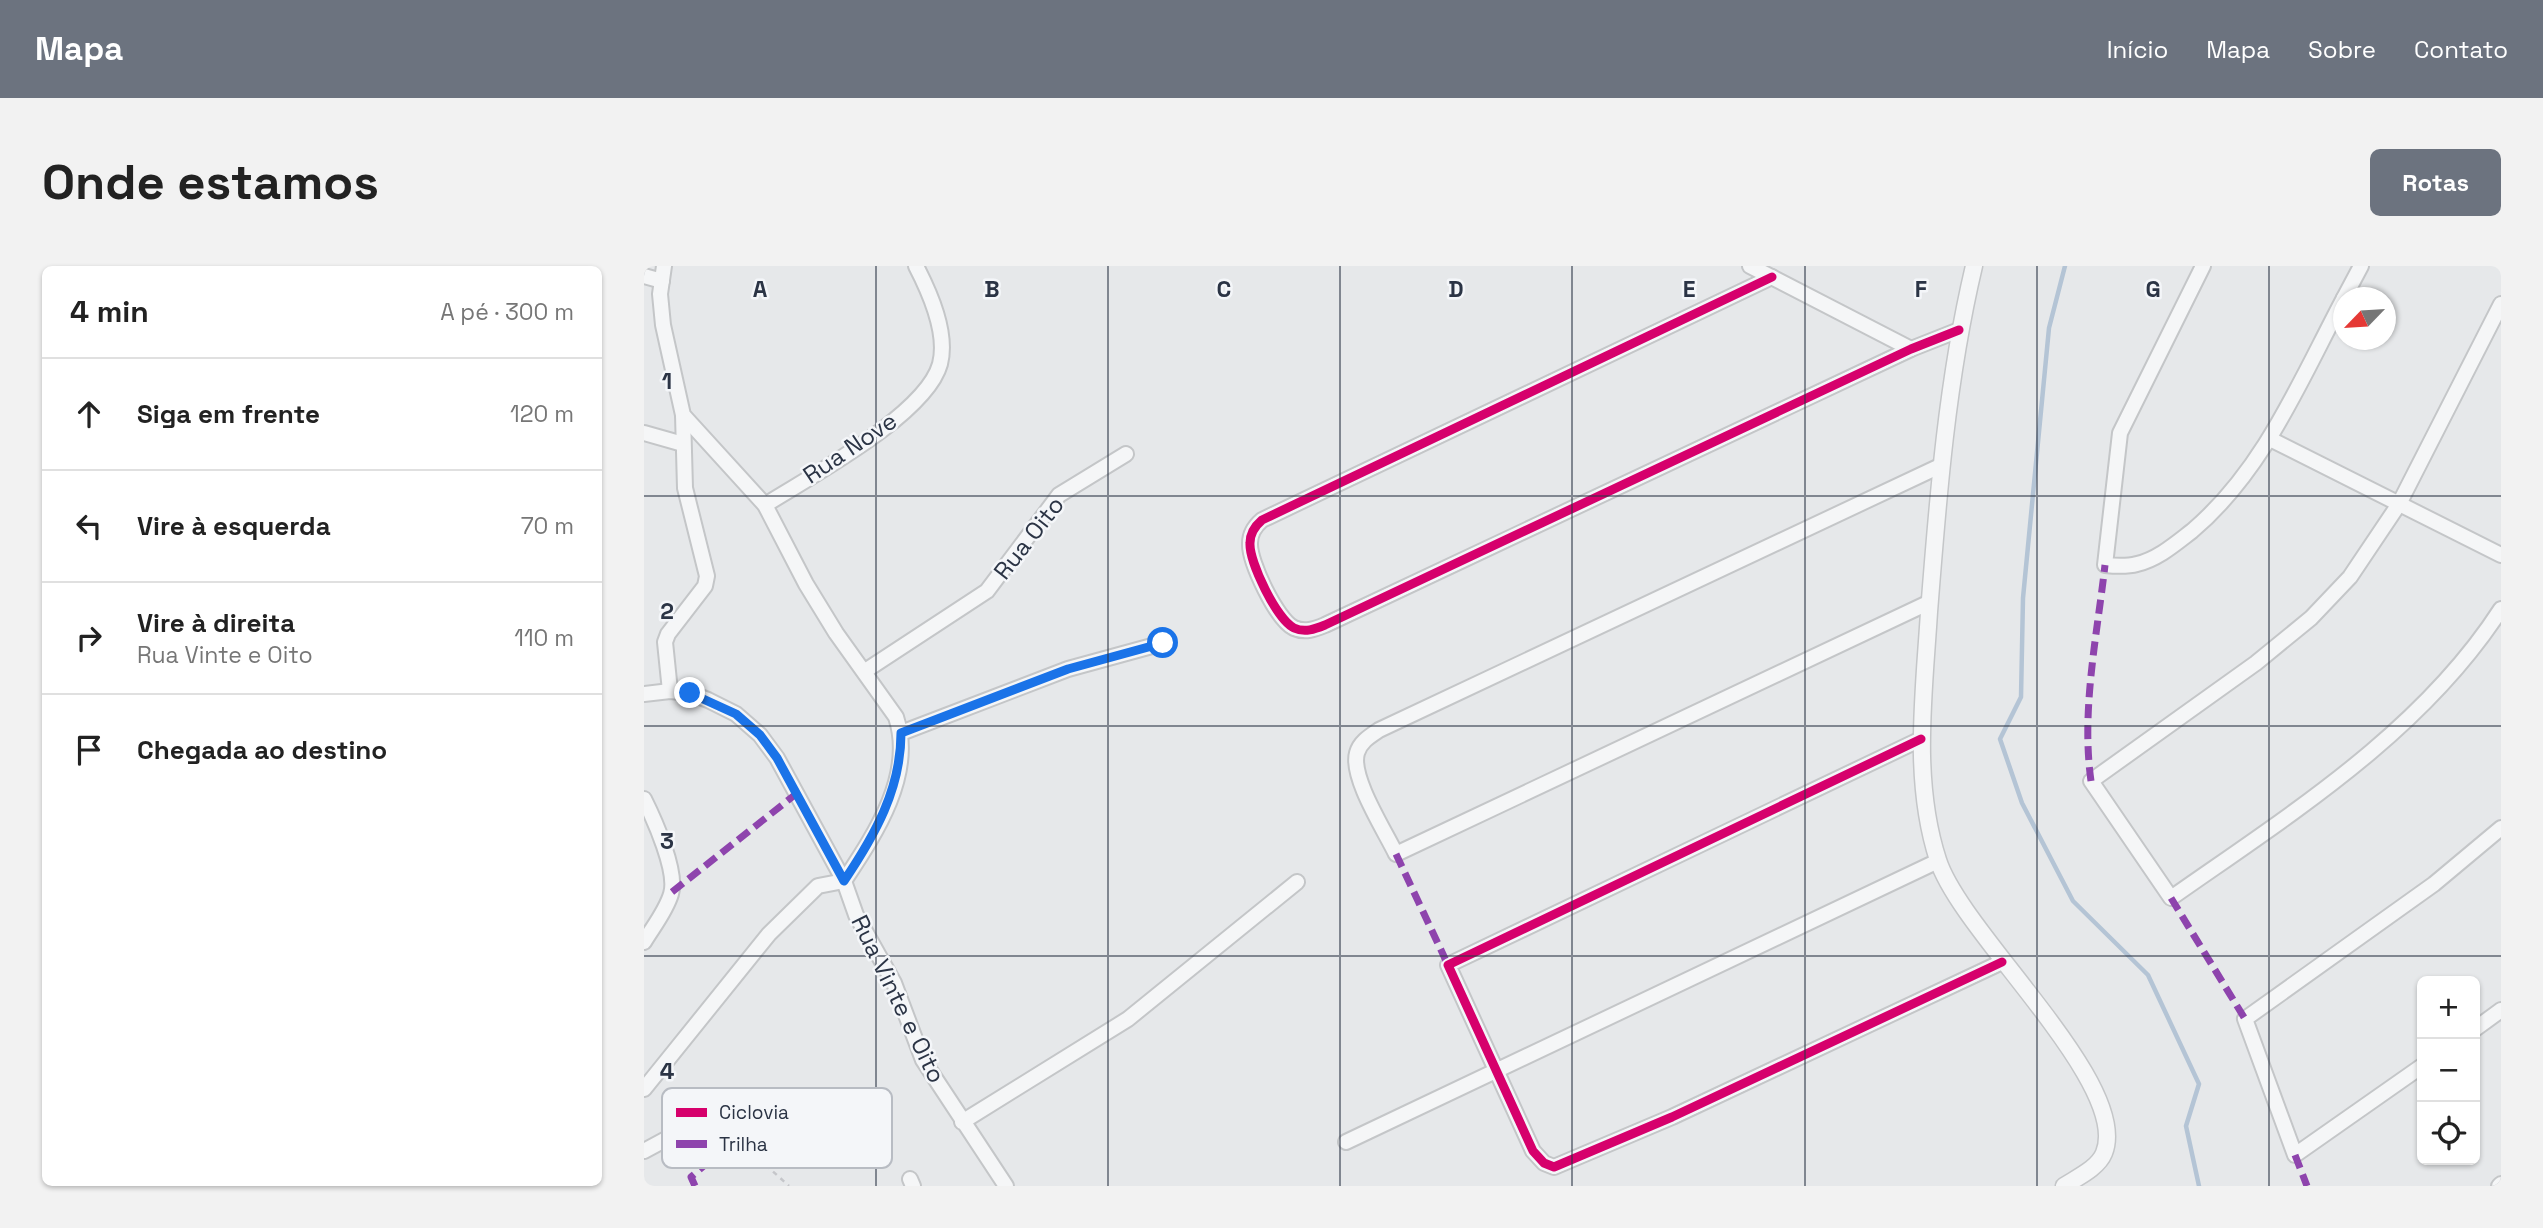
<!DOCTYPE html>
<html lang="pt">
<head>
<meta charset="utf-8">
<style>
	body { margin:0; font-family:"Space Grotesk",sans-serif; background:#f2f2f2; color:#222 }
	.controls { position:absolute; right:21px; bottom:21px; display:grid; overflow:hidden; border-radius:10px; box-shadow:0 2px 5px #0004 }
	.controls button { width:63px; height:63px; display:grid; place-items:center; padding:0; border:0; border-bottom:2px solid #e0e0e0; background:#fff; color:#222; font:35px sans-serif }
	.compass { position:absolute; left:1689px; top:21px; width:63px; height:63px; border-radius:50%; background:#fff; box-shadow:0 2px 5px #0004; rotate:245deg }
	.stop { position:absolute; width:21px; height:21px; margin:-16px; border:5px solid #1a73e8; border-radius:50%; background:#fff }
	.stop.end { background:#1a73e8; border-color:#fff; box-shadow:0 2px 7px #0008 }
	.list { margin:0; padding:0; list-style:none }
	h2 { display:flex; justify-content:space-between; align-items:center; height:91px; margin:0; padding:0 28px; font-size:30px }
	h2 small { font-size:23px; font-weight:400; color:#767676 }
	.list li { display:grid; grid-template-columns:46px 1fr auto; gap:21px; align-items:center; box-sizing:border-box; height:112px; padding:0 28px; border-top:2px solid #e0e0e0 }
	.list b { display:block; font-size:26px; white-space:nowrap }
	.list p { margin:0; font-size:23px; white-space:nowrap; color:#767676 }
	.list em { font-size:23px; font-style:normal; color:#767676 }
	.icon { flex:none; width:38px; height:38px; fill:none; stroke:currentColor; stroke-width:2; stroke-linecap:round; stroke-linejoin:round }
	.map { position:relative; flex:none; width:1857px; height:920px; overflow:hidden; border-radius:10px }
	header { display:flex; align-items:center; gap:42px; box-sizing:border-box; height:98px; padding:0 35px; background:#6c737f; color:#fff }
	header strong { font-size:33px }
	nav { display:flex; gap:38px; margin-inline-start:auto; font-size:24px }
	.intro { display:flex; align-items:center; justify-content:space-between; box-sizing:border-box; height:168px; padding:0 42px }
	h1 { margin:0; font-size:49px }
	.button { padding:18px 32px; border-radius:10px; background:#6c737f; color:#fff; font-size:24px; font-weight:700 }
	main { display:flex; gap:42px; padding:0 42px }
	aside { flex:1; background:#fff; border-radius:10px; box-shadow:0 2px 5px #0004 }
	.map>svg:first-child { display:block }
</style>
</head>
<body>
<header>
<strong>Mapa</strong>
<nav><a>Início</a><a>Mapa</a><a>Sobre</a><a>Contato</a></nav>
</header>
<div class="intro"><h1>Onde estamos</h1><a class="button">Rotas</a></div>
<main>
<aside>
<h2>4 min<small>A pé · 300 m</small></h2>
<ul class="list">
<li><svg class="icon" aria-label="ahead" viewBox="0 0 24 24"><path d="M12 20V5M6 11l6-6 6 6"/></svg><div><b>Siga em frente</b></div><em>120 m</em></li>
<li><svg class="icon" aria-label="left" viewBox="0 0 24 24"><path d="M17 20v-9H6M10 6l-5 5 5 5"/></svg><div><b>Vire à esquerda</b></div><em>70 m</em></li>
<li><svg class="icon" aria-label="right" viewBox="0 0 24 24"><path d="M7 20v-9h11M14 6l5 5-5 5"/></svg><div><b>Vire à direita</b><p>Rua Vinte e Oito</p></div><em>110 m</em></li>
<li><svg class="icon" aria-label="arrive" viewBox="0 0 24 24"><path d="M6 21V4h12l-3 4 3 4H6"/></svg><div><b>Chegada ao destino</b></div></li>
</ul>
</aside>
<div class="map">
<svg width="1857" height="920" viewBox="0 0 1857 920">
	<rect width="100%" height="100%" fill="#e6e8ea"/>
	<g fill="none" stroke-linecap="round" stroke-linejoin="round">
		<path stroke="#b4c4d5" stroke-width="4.5" d="M1421 0 1405 62 1379 332 1377 431 1356 473 1378 537 1429 635 1504 709 1555 818 1542 860 1555 920"/>
		<defs>
			<g id="minor">
				<path d="M1106 0 1267 83"/>
				<path d="M1559 0 1476 167 1461 299C1471 300 1482 301 1493 298 1514 293 1531 278 1548 265 1620 204 1656 115 1700 32"/>
				<path d="M0 10 18 15"/>
				<path d="M1128 11 618 254C611 260 606 268 606 277 605 296 633 354 650 362 661 367 671 363 681 359L1267 83 1315 64"/>
				<path d="M1700 32 1717 0"/>
				<path d="M1857 38 1755 238 1706 311 1667 352 1612 397 1447 515 1527 632C1645 549 1777 467 1857 343"/>
				<path d="M0 167 39 178"/>
				<path d="M1626 173 1857 289"/>
				<path d="M121 239C165 211 282 149 296 98 304 67 286 27 272 0"/>
				<path d="M1286 336 752 588C741 565 706 511 713 487 716 476 726 470 735 464L1296 200"/>
				<path d="M221 405 343 325 415 229 482 188"/>
				<path d="M26 425 21 376 24 368 61 320 63 310 41 222 39 149"/>
				<path d="M0 428 26 425 46 427 64 434 92 448 116 469 133 492 200 615 212 649 250 717 279 794 362 920"/>
				<path d="M257 467 424 403 519 377"/>
				<path d="M1277 473 804 699 889 885 900 897 910 901 1028 851 1358 696"/>
				<path d="M0 533C10 553 34 606 27 628 22 645 9 661 0 676"/>
				<path d="M1831 763 1857 744"/>
				<path d="M1778 800 1651 889 1601 753 1790 618 1857 562"/>
				<path d="M0 823 125 668 174 620 200 615C231 568 271 509 252 451L192 367 162 318 121 239 39 149 19 59 16 28 20 0"/>
				<path d="M318 856 484 753 653 616"/>
				<path d="M702 876 1294 595"/>
				<path d="M0 885 76 844"/>
				<path d="M266 913 269 920"/>
				<path d="M1855 920 1857 918"/>
			</g>
			<path id="tertiary" d="M1330 0C1303 114 1294 230 1285 346 1280 428 1268 514 1294 594 1317 667 1488 818 1460 887 1454 902 1434 911 1420 920"/>
		</defs>
		<use href="#minor" stroke="#c4c6c8" stroke-width="18"/>
		<use href="#tertiary" stroke="#c4c6c8" stroke-width="19"/>
		<path stroke="#c5c6ca" stroke-width="2.5" stroke-dasharray="5 5" stroke-linecap="butt" d="M92 872 145 920"/>
		<use href="#minor" stroke="#f5f6f7" stroke-width="14"/>
		<use href="#tertiary" stroke="#f5f6f7" stroke-width="16"/>
		<g stroke="#8e44ad" stroke-width="7" stroke-dasharray="14 7" stroke-linecap="butt">
			<path d="M1447 515C1437 444 1453 370 1461 299"/>
			<path d="M752 588 804 699"/>
			<path d="M28 626 152 528"/>
			<path d="M1527 632 1601 753"/>
			<path d="M1651 889 1663 920"/>
			<path d="M51 920 47 911 92 872 76 844"/>
		</g>
		<defs>
			<g id="cycleway">
				<path d="M1128 11 618 254C611 260 606 268 606 277 605 296 633 354 650 362 661 367 671 363 681 359L1267 83 1315 64"/>
				<path d="M1277 473 804 699 889 885 900 897 910 901 1028 851 1358 696"/>
			</g>
		</defs>
		<use href="#cycleway" stroke="#f4f6f9" stroke-width="13"/>
		<use href="#cycleway" stroke="#d6006c" stroke-width="9"/>
	</g>
	<g fill="none" stroke-linecap="round" stroke-linejoin="round">
		<path stroke="#1a73e8" stroke-width="9" d="M46 427 92 448 116 469 133 492 200 615C231 569 257 523 257 467L424 403 519 377"/>
	</g>
	<path fill="none" stroke="#2b3445" stroke-width="2" stroke-opacity="0.55" d="M232 0V920M464 0V920M696 0V920M928 0V920M1161 0V920M1393 0V920M1625 0V920M0 230H1857M0 460H1857M0 690H1857"/>
	<g text-anchor="middle" stroke-width="5" stroke-linejoin="round" paint-order="stroke">
		<g font-size="24" fill="#2b3445" stroke="#f4f6f9">
			<text transform="translate(206 182) rotate(-34)" y="8">Rua Nove</text>
			<text transform="translate(385 272) rotate(-52)" y="8">Rua Oito</text>
			<text transform="translate(254 733) rotate(64)" y="8">Rua Vinte e Oito</text>
		</g>
	</g>
	<rect x="18" y="822" width="230" height="80" rx="10" fill="#f4f6f9" stroke="#b8bcc3" stroke-width="2"/>
	<rect x="32" y="842" width="31" height="9" fill="#d6006c"/>
	<rect x="32" y="874" width="31" height="8" fill="#8e44ad"/>
	<g font-size="19" fill="#2b3445">
		<text x="75" y="853">Ciclovia</text>
		<text x="75" y="885">Trilha</text>
	</g>
	<g font-size="23" text-anchor="middle" font-weight="bold" fill="#2b3445" stroke="#f4f6f9" stroke-width="5" stroke-linejoin="round" paint-order="stroke">
		<text x="116" y="31">A</text>
		<text x="348" y="31">B</text>
		<text x="580" y="31">C</text>
		<text x="812" y="31">D</text>
		<text x="1045" y="31">E</text>
		<text x="1277" y="31">F</text>
		<text x="1509" y="31">G</text>
		<text x="23" y="123">1</text>
		<text x="23" y="353">2</text>
		<text x="23" y="583">3</text>
		<text x="23" y="813">4</text>
	</g>
</svg>
<div class="controls">
<button>+</button>
<button>−</button>
<button><svg class="icon" aria-label="locate" viewBox="0 0 24 24"><circle cx="12" cy="12" r="6"/><path d="M12 2v4M12 18v4M2 12h4M18 12h4"/></svg></button>
</div>
<svg class="compass" viewBox="-18 -18 36 36"><path d="M0-13l5 13h-10z" fill="#e53935"/><path d="M0 13l5-13h-10z" fill="#767676"/></svg>
<div class="stop" style="left:519px;top:377px"></div>
<div class="stop end" style="left:46px;top:427px"></div>
</div>
</main>
</body>
</html>
